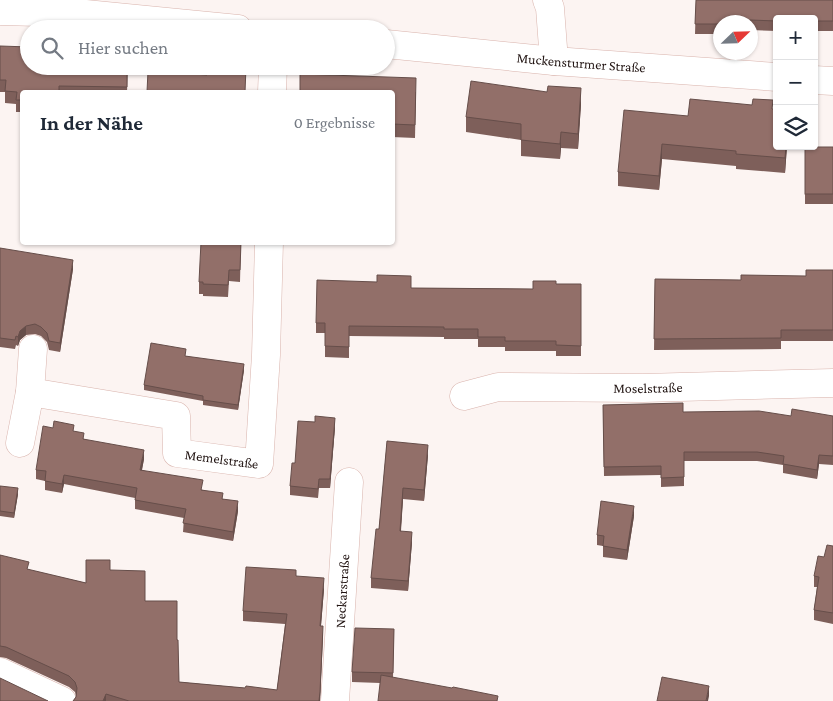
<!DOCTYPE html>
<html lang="de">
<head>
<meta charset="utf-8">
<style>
	body { margin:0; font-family:"Crimson Pro",serif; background:#f2f2f3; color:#1f2937 }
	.controls { position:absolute; right:15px; top:15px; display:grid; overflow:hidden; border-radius:5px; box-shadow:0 1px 4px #0004 }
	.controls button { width:45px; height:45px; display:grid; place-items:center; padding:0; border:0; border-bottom:1px solid #e0e1e3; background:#fff; color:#1f2937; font:25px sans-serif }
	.compass { position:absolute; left:713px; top:15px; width:45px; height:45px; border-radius:50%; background:#fff; box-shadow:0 1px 4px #0004; rotate:67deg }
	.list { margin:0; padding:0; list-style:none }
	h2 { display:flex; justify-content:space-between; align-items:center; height:65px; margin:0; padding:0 20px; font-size:21px }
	h2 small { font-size:16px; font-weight:400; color:#747a83 }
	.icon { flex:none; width:28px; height:28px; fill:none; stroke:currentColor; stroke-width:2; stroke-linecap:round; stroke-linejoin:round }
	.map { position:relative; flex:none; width:833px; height:701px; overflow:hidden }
	.search { position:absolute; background:#fff; box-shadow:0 1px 4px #0004; left:20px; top:20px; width:375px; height:55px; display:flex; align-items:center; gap:12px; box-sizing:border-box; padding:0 18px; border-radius:28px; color:#747a83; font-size:19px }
	.panel { position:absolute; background:#fff; box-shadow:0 1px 4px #0004; left:20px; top:90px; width:375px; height:155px; border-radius:5px }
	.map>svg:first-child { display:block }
</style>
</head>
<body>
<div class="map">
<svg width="833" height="701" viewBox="0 0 833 701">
	<rect width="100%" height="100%" fill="#fcf4f2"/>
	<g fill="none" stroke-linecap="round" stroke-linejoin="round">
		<defs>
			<g id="street">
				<path d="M547 0 550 8 554 61"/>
				<path d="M272 92 273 66"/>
				<path id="s1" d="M30 392 176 416 177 453 259 464 266 355 269 242"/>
				<path id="s2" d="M464 396 498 387 643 388 833 383"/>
				<path d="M20 443 30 392 33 349"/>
				<path d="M0 672 62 701"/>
				<path id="s3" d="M335 701 349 482"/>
			</g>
			<g id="secondary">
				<path d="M0 11 76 13 238 29"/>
				<path id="s4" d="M386 44 554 61 777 77"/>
				<path d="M814 80 833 81"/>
			</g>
		</defs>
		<use href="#street" stroke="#d9b3ac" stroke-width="29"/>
		<use href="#secondary" stroke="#d9b3ac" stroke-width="29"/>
		<use href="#street" stroke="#fff" stroke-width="28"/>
		<use href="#secondary" stroke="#fff" stroke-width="28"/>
	</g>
	<g fill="#7e5f5a">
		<path d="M696 0H833V31H814V19H777V31L750 30V22H720V34H695Z"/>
		<path d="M0 46 128 66 127 92H22V112H16V104L5 103V92H0Z"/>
		<path d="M392 92H416L415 138 392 137Z"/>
		<path d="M547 92 581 104 578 149 561 148 560 159 521 156V140L466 132V117Z"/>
		<path d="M773 109 787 146 785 173 736 169V166L662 159 659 190 618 186V172L688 116Z"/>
		<rect x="805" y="147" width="28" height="57"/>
		<path d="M241 242 240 282 229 281 228 297 203 296V294H199V282Z"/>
		<path d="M0 248 73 269 60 352 49 350 47 342 41 336 35 334 26 335 20 340 18 346 16 345 15 349 0 347Z"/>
		<path d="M833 270V341H781V349L654 350 655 279 741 280 806 276Z"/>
		<path d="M556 284H581V356H556V351H505V347H478V339H444V337L349 336V358L325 357V333H316V323L411 288 533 289Z"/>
		<path d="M186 356 244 370 238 410 203 405V401L144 390V385Z"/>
		<path d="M603 405 683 412 791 416H833V465L819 464 817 479 783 473V465L757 461H684V486L661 487V475L604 476Z"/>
		<path d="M335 427 330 488H319L318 498 290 495V486L295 463Z"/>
		<path d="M74 432 84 439 144 459 142 470 203 490 223 499 238 511 233 541 183 532 184 518 135 509V498L64 484 62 493 45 490V481L36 479V470Z"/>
		<path d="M387 441 428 455 424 501 403 499 401 531 412 542 408 591 371 588V578L379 529Z"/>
		<path d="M0 486 18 494 14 518 0 516Z"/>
		<path d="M634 516 627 560 603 557V546L597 545V535Z"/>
		<path d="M833 546V624L814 620V610L817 587H814V576L824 557Z"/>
		<path d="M0 555 29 570 86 583 110 570 145 601 177 640 179 682 245 688 277 690 285 624 243 621V611L296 576 324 589 321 626 323 637 320 701H73L76 697V696L75 692 69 687 6 658 0 657Z"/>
		<path d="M394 629 393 678 498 701 380 683 352 682V672Z"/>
	</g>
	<g fill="#664e4a">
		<path d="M581 88V104L578 149V134Z"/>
		<path d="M561 132V148L560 159V144Z"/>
		<path d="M662 144V159L659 190V176Z"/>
		<path d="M786 146H787L785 173V158Z"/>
		<path d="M73 260V269L60 352V343Z"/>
		<path d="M26 326V335L20 340 18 346V337L20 331Z"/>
		<path d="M244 364V370L238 410V405Z"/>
		<path d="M335 418V427L330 488V479Z"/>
		<path d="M428 445V455L424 501V490Z"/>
		<path d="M144 450V459L140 479V470Z"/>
		<path d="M819 455V464L817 479V470Z"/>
		<path d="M64 475V484L62 493V484Z"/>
		<path d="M18 488V494L14 518V513Z"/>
		<path d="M403 488V499L400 541V531Z"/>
		<path d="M238 501V511L233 541V532Z"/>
		<path d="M634 506V516L627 560V550Z"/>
		<path d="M412 532V542L408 591V581Z"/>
		<path d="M324 578V589L320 637V626Z"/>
		<path d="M323 626 320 701H319Z"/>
		<path d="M709 686V696L708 701H706Z"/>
		<path d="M106 694V701H103Z"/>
	</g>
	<g fill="#926f69" stroke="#664e4a">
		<path d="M696 0H833V21H814V19H777V21L750 20V22H720V24H695Z"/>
		<path d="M0 46 29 47V66H127V87L59 86V92H22V100H16L17 92 5 91 6 80H0Z"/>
		<path d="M208 66H228L246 67 245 92H147L148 71 207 75Z"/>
		<path d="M300 74 416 78 415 125 392 124V92H300Z"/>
		<path d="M471 81 547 92 548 86 581 88 578 134 561 132 560 144 521 140V124L466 117Z"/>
		<path d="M690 99 752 105 753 99 773 100 772 109H777V146H786L785 158 736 154V151L662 144 659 176 618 172 624 110 688 116Z"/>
		<rect x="805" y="147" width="28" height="47"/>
		<path d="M201 242H241L240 270H229L228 285 203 284V282H199Z"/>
		<path d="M0 248 73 260 60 343 49 341 47 333 41 327 35 324 26 326 20 331 18 337 16 336 15 340 0 338Z"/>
		<path d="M806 270H833V330H781V338L654 339 655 279 741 280V275L806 276Z"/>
		<path d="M377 275 411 276V288L533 289V281H556V284H581V346L556 345V341H505V337H478V329H444V327L349 326V347L325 346V323H316L317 280 377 282Z"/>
		<path d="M151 343 186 349 185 356 244 364 238 405 203 400V396L144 385Z"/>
		<path d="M683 403V412L759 411 791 416 792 409 833 416V456L819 455 817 470 783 464 784 456 757 452H684V477L661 478V466L604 467 603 405Z"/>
		<path d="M315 416 335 418 330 479H319L318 489 290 486 292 463H295L298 421 315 422Z"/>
		<path d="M54 421 74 425 73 431 84 433 83 439 144 450 140 470 203 480 201 490 223 493 222 499 238 501 233 532 183 523 186 509 135 500 137 488 64 475 62 484 45 481 46 471 36 470 43 426 53 428Z"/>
		<path d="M387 441 428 445 424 490 403 488 400 531 412 532 408 581 371 578 376 529H379Z"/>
		<path d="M0 486 18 488 14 513 0 511Z"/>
		<path d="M601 501 634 506 627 550 603 546 604 536 597 535Z"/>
		<path d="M827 545 833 546V613L814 610 819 577 814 576 818 556 824 557Z"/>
		<path d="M0 555 29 562 27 569 86 583V560H110V570L145 571V601H177V640H178L179 682 245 688 246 686 277 690 287 614 243 611 246 567 296 570V576L324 578 320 626H323L320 692 319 701H129L106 694 103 701H73L76 697 77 688 75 682 69 676 6 647 0 646Z"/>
		<path d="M355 628 394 629 393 673 352 672Z"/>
		<path d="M381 675 452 688 453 687 498 696 497 701H378Z"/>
		<path d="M662 677 709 686 706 701H657Z"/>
		<path d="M0 678 48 701H0Z"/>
	</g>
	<g text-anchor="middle" stroke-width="4" stroke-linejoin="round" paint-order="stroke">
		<g font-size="14" fill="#201311" stroke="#fcf4f2">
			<text dy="5" stroke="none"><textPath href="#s4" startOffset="196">Muckensturmer Straße</textPath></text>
			<text dy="5" stroke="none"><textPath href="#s2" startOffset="185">Moselstraße</textPath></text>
			<text dy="5" stroke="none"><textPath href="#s1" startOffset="230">Memelstraße</textPath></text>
			<text dy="5" stroke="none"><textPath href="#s3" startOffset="110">Neckarstraße</textPath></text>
		</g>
	</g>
</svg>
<div class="controls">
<button>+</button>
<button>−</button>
<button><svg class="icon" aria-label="layers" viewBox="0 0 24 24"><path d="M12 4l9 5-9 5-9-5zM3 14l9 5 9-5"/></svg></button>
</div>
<svg class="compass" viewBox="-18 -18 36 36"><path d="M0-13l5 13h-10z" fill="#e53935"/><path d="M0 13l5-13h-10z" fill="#747a83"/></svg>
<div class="search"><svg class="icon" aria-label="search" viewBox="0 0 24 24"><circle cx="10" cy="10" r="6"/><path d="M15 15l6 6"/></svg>Hier suchen</div>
<section class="panel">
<h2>In der Nähe<small>0 Ergebnisse</small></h2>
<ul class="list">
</ul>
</section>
</div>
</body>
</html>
